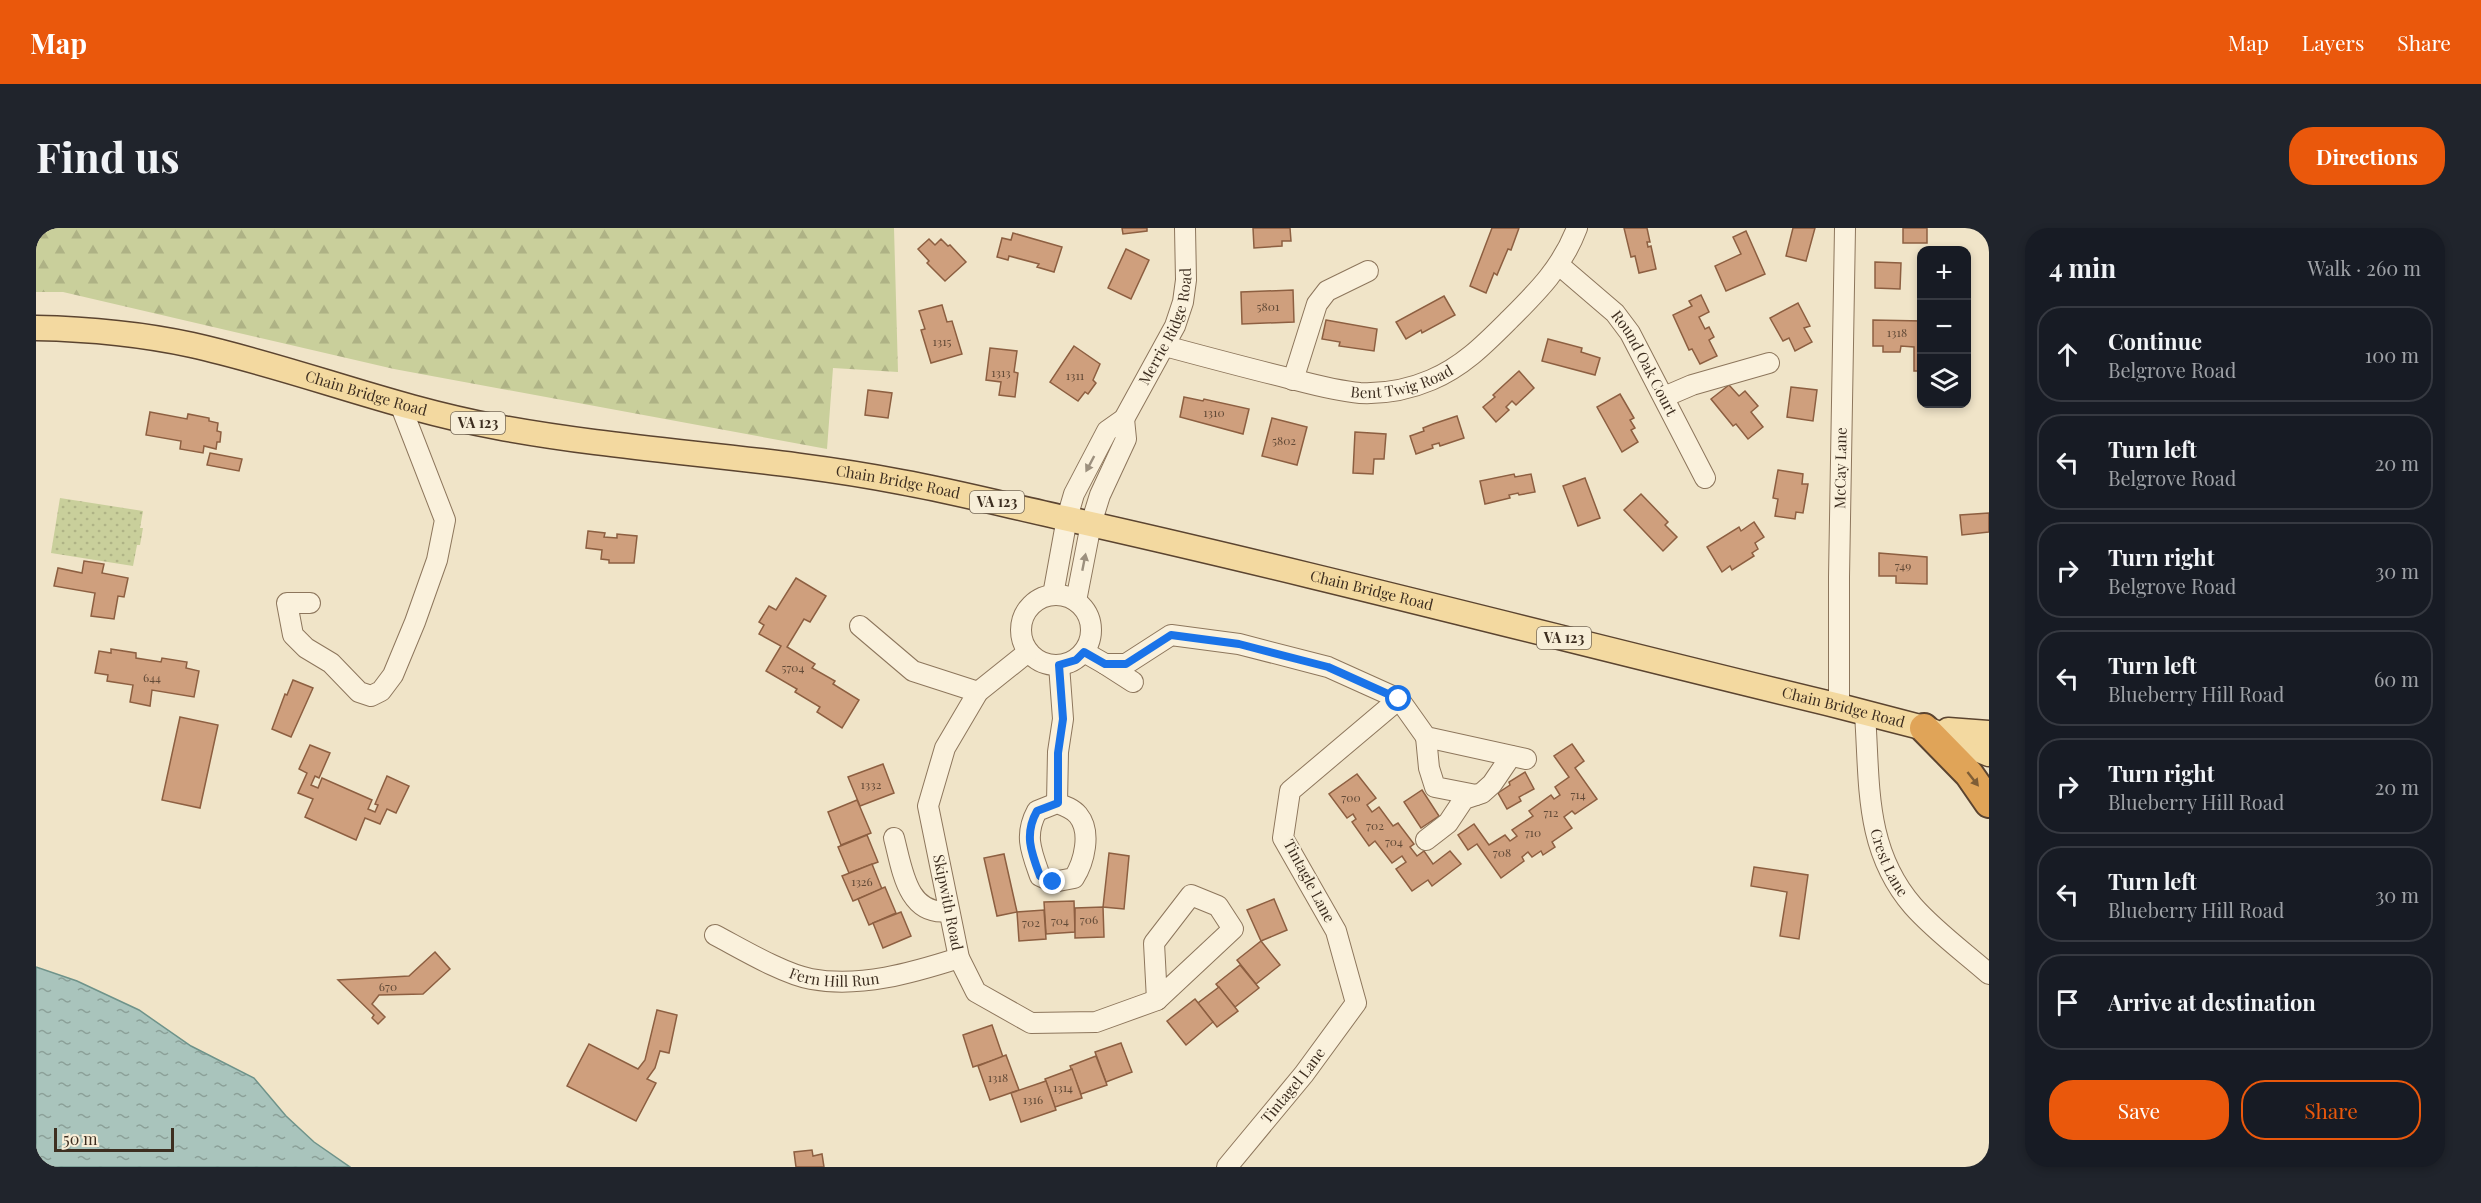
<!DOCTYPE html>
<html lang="en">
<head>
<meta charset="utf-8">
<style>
	body { margin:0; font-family:"Playfair Display",serif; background:#20242c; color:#f1f3f6 }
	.controls { position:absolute; right:18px; top:18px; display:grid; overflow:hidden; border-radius:12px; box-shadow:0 3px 9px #0003 }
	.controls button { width:54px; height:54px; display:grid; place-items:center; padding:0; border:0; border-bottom:2px solid #363941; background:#171b24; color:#f1f3f6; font:30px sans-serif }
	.scale { position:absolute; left:18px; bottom:15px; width:120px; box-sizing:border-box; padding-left:6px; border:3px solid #3d2e20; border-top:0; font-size:16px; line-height:21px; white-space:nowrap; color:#3d2e20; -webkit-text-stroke:4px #f7eed8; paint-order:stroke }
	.stop { position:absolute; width:18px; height:18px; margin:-14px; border:4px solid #1a73e8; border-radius:50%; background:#fff }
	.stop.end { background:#1a73e8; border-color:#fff; box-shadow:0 2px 6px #0008 }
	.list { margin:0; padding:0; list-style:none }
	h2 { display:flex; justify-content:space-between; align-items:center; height:78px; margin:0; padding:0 24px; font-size:26px }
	h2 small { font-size:20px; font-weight:400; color:#9ea1a6 }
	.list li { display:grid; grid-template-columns:39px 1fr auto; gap:18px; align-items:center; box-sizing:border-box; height:96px; margin:0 12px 12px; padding:0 12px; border:2px solid #363941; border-radius:24px }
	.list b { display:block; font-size:22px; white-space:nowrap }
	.list p { margin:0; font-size:20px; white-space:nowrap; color:#9ea1a6 }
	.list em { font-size:20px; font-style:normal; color:#9ea1a6 }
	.actions { display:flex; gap:12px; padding:18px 24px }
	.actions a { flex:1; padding:14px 0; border:2px solid #ea580c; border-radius:24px; text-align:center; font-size:21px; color:#ea580c }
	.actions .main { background:#ea580c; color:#fff }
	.icon { flex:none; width:33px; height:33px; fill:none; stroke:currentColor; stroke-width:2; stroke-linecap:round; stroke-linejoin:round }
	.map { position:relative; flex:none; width:1953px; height:939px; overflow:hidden; border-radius:24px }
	header { display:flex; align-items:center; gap:36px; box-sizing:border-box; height:84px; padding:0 30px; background:#ea580c; color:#fff }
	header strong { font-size:28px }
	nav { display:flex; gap:33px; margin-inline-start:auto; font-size:21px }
	.intro { display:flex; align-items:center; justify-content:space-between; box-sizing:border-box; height:144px; padding:0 36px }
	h1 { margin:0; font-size:42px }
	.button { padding:15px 27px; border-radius:24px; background:#ea580c; color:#fff; font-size:21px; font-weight:700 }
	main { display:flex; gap:36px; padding:0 36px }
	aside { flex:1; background:#171b24; border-radius:24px; box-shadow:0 3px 9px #0003 }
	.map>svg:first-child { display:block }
</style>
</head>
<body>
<header>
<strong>Map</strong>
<nav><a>Map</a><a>Layers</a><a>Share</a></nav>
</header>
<div class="intro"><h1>Find us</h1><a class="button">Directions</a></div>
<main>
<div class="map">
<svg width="1953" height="939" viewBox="0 0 1953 939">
	<defs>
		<pattern id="forest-firs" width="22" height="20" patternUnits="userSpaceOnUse" patternTransform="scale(1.5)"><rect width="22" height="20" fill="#c9cf9b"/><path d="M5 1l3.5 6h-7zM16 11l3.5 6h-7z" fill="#aeb285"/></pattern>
		<pattern id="park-dots" width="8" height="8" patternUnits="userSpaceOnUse" patternTransform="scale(1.5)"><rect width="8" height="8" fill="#c9cf9b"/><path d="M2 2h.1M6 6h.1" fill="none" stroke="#aeb285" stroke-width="1.8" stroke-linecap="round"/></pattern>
		<pattern id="water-ripples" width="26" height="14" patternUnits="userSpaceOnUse" patternTransform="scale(1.5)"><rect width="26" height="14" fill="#a9c4bc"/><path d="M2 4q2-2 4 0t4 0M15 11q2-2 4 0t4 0" fill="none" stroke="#8ba098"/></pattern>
	</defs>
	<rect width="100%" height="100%" fill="#f0e4c8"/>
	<path fill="url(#forest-firs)" d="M0 0H858L862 144 797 140 791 221 358 141 27 64H0Z"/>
	<path fill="url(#park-dots)" d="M24 270 107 283 104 300H107L104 317H101L97 338 15 325Z"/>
	<path fill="url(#water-ripples)" stroke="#6f938a" stroke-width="1.5" d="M0 739 41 753 103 782 155 818 218 850 250 888 278 914 314 939H0Z"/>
	<g fill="#cf9f7d" stroke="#8d5f41" stroke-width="1.5">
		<path d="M1086 0H1111V3L1087 6Z"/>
		<path d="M1217 0H1254L1255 13H1246V18L1218 20Z"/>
		<path d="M1456 0H1483L1475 22 1472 21 1461 47 1458 45 1450 65 1434 58Z"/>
		<path d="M1588 0H1611L1614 14H1611L1612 19 1615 18 1620 41 1603 45 1599 28 1595 29Z"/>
		<path d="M1757 0H1779L1770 33 1750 28Z"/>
		<rect x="1867" y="0" width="24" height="15"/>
		<path d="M1710 3 1729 46 1690 63 1679 38 1705 26 1697 9Z"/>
		<path d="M977 5 1026 19 1018 44 1001 39 1003 36 973 28 972 32 961 29 966 10 975 12Z"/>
		<path d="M893 11 899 17 905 11 912 18 914 17 930 34 909 53 891 35 893 33 882 21Z"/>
		<path d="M1090 21 1113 32 1095 71 1072 60Z"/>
		<path d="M1839 34 1865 35 1864 61 1839 60Z"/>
		<path d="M1257 62 1258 94 1206 96 1205 64Z"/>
		<path d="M1665 67 1673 84 1663 89 1669 101 1673 99 1678 109 1673 112 1681 128 1664 136 1656 121 1653 122 1637 87 1656 78 1653 73Z"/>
		<path d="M1408 68 1419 87 1386 105 1385 102 1370 111 1360 94Z"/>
		<path d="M1762 75 1774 98 1768 100 1776 114 1759 123 1753 110 1747 113 1734 90Z"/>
		<path d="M906 77 911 94 916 93 926 126 895 135 885 102 889 101 883 83Z"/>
		<path d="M1290 92 1341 101 1338 123 1303 118 1304 114 1286 111Z"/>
		<path d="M1837 92 1886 93V143H1878V119L1865 118 1864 124H1847V118H1837Z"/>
		<path d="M1512 111 1546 120 1545 124 1564 130 1559 147 1506 133Z"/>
		<path d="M1038 118 1064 136 1057 152 1060 155 1052 166 1049 164 1042 173 1014 154Z"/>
		<path d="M954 120 981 123 978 144 982 145 979 169 963 167 965 154 950 152Z"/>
		<path d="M1483 143 1498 160 1480 177 1476 173 1470 179 1473 182 1460 194 1447 179 1459 169 1457 167Z"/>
		<path d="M1693 157 1703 168 1709 163 1722 178 1715 184 1727 199 1712 211 1700 196 1697 198 1675 171Z"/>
		<path d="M1755 159 1781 162 1777 193 1751 189Z"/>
		<path d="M832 162 856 165 852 190 829 187Z"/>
		<path d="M1584 166 1598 190 1594 192 1599 200 1595 202 1602 214 1586 224 1561 179Z"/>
		<path d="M1148 169 1167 173 1168 171 1213 181 1207 206 1144 189Z"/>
		<path d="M114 184 151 191 152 186 173 190V193L182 195 181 203 185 204 184 214H181L180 221 168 218 167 225 144 221 145 213 110 207Z"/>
		<path d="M1421 188 1428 210 1404 218 1403 215 1396 217 1397 220 1380 226 1374 208 1388 203 1387 200 1397 196Z"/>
		<path d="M1236 190 1271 199 1261 237 1226 228Z"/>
		<path d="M1319 204 1350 206 1348 231H1338L1337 246 1317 245Z"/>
		<path d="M174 225 206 231 203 243 171 237Z"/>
		<path d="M1742 242 1767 246 1766 256H1772L1767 285 1760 284 1759 291 1739 288 1742 271 1737 270Z"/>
		<path d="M1478 246 1479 249 1495 246 1499 264 1483 267 1482 265 1473 267 1474 270 1449 276 1444 253Z"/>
		<path d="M1549 250 1564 290 1542 298 1527 258Z"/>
		<path d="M1605 266 1632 294 1629 297 1641 309 1627 323 1588 282Z"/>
		<path d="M1953 285V304L1926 307 1924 287Z"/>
		<path d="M1718 294 1728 309 1719 315 1722 321 1716 325 1718 328 1696 342 1694 338 1686 344 1671 319 1703 299 1705 303Z"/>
		<path d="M552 303 569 305 568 309 581 310V306L601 308 598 335H573V332L565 331 566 322 550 320Z"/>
		<path d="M1843 325 1891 329V356L1860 355V348H1843Z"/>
		<path d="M48 333 68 336 66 345 92 350 88 369 82 368 78 391 55 388 59 365 18 358 22 340 46 345Z"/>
		<path d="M760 350 790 368 774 394 768 391 751 419 779 436 776 440 799 453 797 456 823 472 806 500 781 484 784 479 759 464 761 461 730 443 745 418 723 406 728 397 723 394 733 378 740 382Z"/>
		<path d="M75 421 100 425V430L125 434 126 430 151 434 150 440 163 443 158 469 116 462 114 478 94 474 97 457 71 453 72 447 59 445 63 423 75 425Z"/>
		<path d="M257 452 277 460 255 509 236 501 249 466 251 467Z"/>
		<path d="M144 489 182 497 164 580 126 572Z"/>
		<path d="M1536 516 1548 533 1539 540 1561 571 1539 586 1536 583 1528 589 1536 600 1516 614 1519 619 1507 627 1505 623 1496 629 1492 624 1486 629 1488 633 1465 650 1441 616 1432 622 1422 607 1438 596 1453 617 1469 607 1474 613 1481 608 1476 602 1497 588 1493 583 1515 567 1518 571 1524 567 1519 559 1533 549 1518 528Z"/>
		<path d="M274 517 294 525 283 550 279 548 275 557 282 560 286 550 336 572 332 581 339 584 342 577 339 576 351 548 373 558 360 585 351 581 344 596 329 590 320 612 269 589 277 571 262 565 271 545 263 541Z"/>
		<path d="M847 536 858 565 824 578 812 549Z"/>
		<path d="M1489 544 1498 561 1483 569 1485 573 1471 581 1462 565 1474 557 1473 554Z"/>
		<path d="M1321 546 1340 570 1331 577 1336 584 1343 579 1357 598 1362 595 1378 616 1374 619 1381 628 1388 623 1397 636 1414 623 1425 636 1396 658 1392 652 1376 663 1360 641 1370 634 1366 628 1356 635 1339 613 1333 618 1316 594 1320 591 1317 586 1311 590 1293 566Z"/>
		<path d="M1386 562 1403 588 1385 600 1368 574Z"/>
		<path d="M821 572 835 605 805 617 792 584Z"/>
		<path d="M831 607 842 634 813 645 802 619Z"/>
		<path d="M1073 625 1093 628 1088 681 1067 679Z"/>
		<path d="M968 626 981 684 961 688 948 630Z"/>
		<path d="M836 636 846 661 817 673 806 648Z"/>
		<path d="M1718 639 1772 647 1763 711 1744 708 1751 664 1715 658Z"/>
		<path d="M849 659 860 685 833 697 822 671Z"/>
		<path d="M1238 671 1251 702 1225 713 1211 682Z"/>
		<path d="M1038 673 1039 704 1010 706 1008 674Z"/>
		<path d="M1067 679 1068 709 1039 710V680Z"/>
		<path d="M1008 682 1010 711 983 713 981 684Z"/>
		<path d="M865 684 875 708 847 720 837 695Z"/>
		<path d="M1225 713 1244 737 1220 756 1201 732Z"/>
		<path d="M399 724 414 741 387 766 343 767 336 776 349 789 342 796 336 790 338 787 302 752 373 748Z"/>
		<path d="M1204 737 1223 760 1199 779 1180 756Z"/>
		<path d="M1183 759 1202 783 1181 799 1162 775Z"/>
		<path d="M1159 771 1177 794 1150 817 1131 793Z"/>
		<path d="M621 782 641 787 633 825 624 823 619 840 611 851 620 855 600 893 531 858 553 816 602 841 609 832Z"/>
		<path d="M956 797 967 829 937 839 927 807Z"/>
		<path d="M1085 815 1096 844 1070 854 1059 824Z"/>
		<path d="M970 827 983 862 954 872 942 838Z"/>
		<path d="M1060 828 1071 857 1045 866 1034 838Z"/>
		<path d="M1036 841 1046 870 1019 879 1009 851Z"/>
		<path d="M1010 853 1020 882 985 894 975 865Z"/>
		<path d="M776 922 777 928 786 926 788 939H760L758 924Z"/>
	</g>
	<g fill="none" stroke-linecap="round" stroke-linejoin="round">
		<defs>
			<g id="minor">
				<path id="s1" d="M1523 37 1579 85 1594 105 1669 250"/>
				<path id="s2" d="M1129 118C1170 129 1211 140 1252 150 1275 156 1300 163 1324 165 1348 166 1374 161 1395 152 1426 139 1448 117 1471 94 1500 65 1526 40 1541 0"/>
				<path d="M1257 152 1281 76 1291 63 1332 43"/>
				<path d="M1628 169 1656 157 1733 135"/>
				<circle cx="1020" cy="402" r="35"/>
				<path id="s3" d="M1017 367 1031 290 1038 266 1071 203 1088 191 1139 98 1147 74 1150 52 1149 0"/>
				<path d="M1040 373 1055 296 1064 267 1090 211 1088 191"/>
				<path d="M274 375H251L257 407 270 420 295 435 323 464 335 468 345 463 357 447 379 394 401 332 409 292 364 176"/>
				<path d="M824 398 877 443 942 464"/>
				<path id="s4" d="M992 424 942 464 909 520 892 578 923 730 940 764 995 795 1060 794 1121 772"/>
				<path d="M1048 424 1069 436H1090L1135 407 1203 416 1292 439 1363 471 1390 509 1490 531"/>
				<path d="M1069 436 1097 454"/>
				<path id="s5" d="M1803 478V349L1809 0"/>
				<path id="s6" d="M1829 486C1834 556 1828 621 1877 678 1899 703 1928 724 1953 746"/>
				<path d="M1390 509 1393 540 1399 559 1440 567"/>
				<path d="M1021 575C1029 578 1037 581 1042 587 1056 604 1048 634 1038 650L1017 654 1004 648C995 623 988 607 1001 583L1021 575 1022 524 1027 491 1023 437"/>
				<path d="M858 610C866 640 871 689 913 683"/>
				<path d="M1390 612 1412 595 1428 571 1446 565 1456 556 1475 528"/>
				<path d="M1155 667 1182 678 1197 701 1121 772 1118 715Z"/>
				<path id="s7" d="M679 707C704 720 747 746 775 751 824 760 876 745 923 730"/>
				<path id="s8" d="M1191 939 1268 846 1320 775 1300 703 1247 610 1254 563 1363 471"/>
			</g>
			<g id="major">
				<path id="s9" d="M0 100C53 101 105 106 156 117 259 140 357 180 461 199 595 224 732 228 865 254 920 264 974 278 1028 290 1288 348 1545 416 1803 478L1888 500 1953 526"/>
				<path d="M1912 502 1953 505"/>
			</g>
			<path id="highway" d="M1888 500 1933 546 1953 575"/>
		</defs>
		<use href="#minor" stroke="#8d765c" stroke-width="22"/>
		<use href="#major" stroke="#5b4430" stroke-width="27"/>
		<use href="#highway" stroke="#5b4430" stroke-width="32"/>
		<use href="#minor" stroke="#faf1dc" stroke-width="20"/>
		<use href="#major" stroke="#f3d9a0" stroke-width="24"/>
		<use href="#highway" stroke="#e0a458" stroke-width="28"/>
	</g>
	<defs><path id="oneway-solid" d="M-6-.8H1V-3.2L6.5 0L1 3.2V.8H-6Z" transform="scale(1.5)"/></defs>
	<g fill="#9c907e">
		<use href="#oneway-solid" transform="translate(1054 236) rotate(118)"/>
		<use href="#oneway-solid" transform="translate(1048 334) rotate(-79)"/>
	</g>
	<use fill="#7e5d36" href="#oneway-solid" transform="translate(1937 551) rotate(52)"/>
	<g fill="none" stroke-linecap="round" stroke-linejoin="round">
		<path stroke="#1a73e8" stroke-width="8" d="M1017 654 1004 648C995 624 988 606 1001 583L1022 575V525L1027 491 1023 437 1040 432 1048 424 1069 436H1090L1135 407 1203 416 1292 439 1363 471"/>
	</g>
	<g text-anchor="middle" stroke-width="4.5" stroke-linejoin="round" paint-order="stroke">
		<g font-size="12" fill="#624a37">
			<text x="1232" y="83">5801</text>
			<text x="1861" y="109">1318</text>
			<text x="906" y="118">1315</text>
			<text x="965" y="149">1313</text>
			<text x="1039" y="152">1311</text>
			<text x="1178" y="189">1310</text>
			<text x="1248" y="217">5802</text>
			<text x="1867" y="342">749</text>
			<text x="757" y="444">5704</text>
			<text x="116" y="454">644</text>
			<text x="835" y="561">1332</text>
			<text x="1542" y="571">714</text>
			<text x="1315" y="574">700</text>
			<text x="1515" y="589">712</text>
			<text x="1339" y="602">702</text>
			<text x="1497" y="609">710</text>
			<text x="1358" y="618">704</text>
			<text x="1466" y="629">708</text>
			<text x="826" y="658">1326</text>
			<text x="1053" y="696">706</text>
			<text x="1024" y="697">704</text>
			<text x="995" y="699">702</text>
			<text x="352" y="763">670</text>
			<text x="962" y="854">1318</text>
			<text x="1027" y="864">1314</text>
			<text x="997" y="876">1316</text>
		</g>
		<g fill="#f7eed8" stroke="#756857" stroke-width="1.5">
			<rect x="415" y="184" width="54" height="22" rx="4.5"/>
			<rect x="934" y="263" width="54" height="22" rx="4.5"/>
			<rect x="1501" y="399" width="54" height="22" rx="4.5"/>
		</g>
		<g font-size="14" font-weight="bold" fill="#3d2e20">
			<text x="442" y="200">VA 123</text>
			<text x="961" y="279">VA 123</text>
			<text x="1528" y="415">VA 123</text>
		</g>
		<g font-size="15" fill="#3d2e20" stroke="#f7eed8">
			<text dy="5" stroke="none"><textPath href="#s3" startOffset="298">Merrie Ridge Road</textPath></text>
			<text dy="5" stroke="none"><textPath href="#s1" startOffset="132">Round Oak Court</textPath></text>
			<text dy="5" stroke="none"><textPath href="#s2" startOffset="244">Bent Twig Road</textPath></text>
			<text dy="5" stroke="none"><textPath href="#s9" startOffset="338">Chain Bridge Road</textPath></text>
			<text dy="5" stroke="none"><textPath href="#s5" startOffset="238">McCay Lane</textPath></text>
			<text dy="5" stroke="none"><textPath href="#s9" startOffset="878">Chain Bridge Road</textPath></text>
			<text dy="5" stroke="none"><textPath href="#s9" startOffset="1364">Chain Bridge Road</textPath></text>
			<text dy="5" stroke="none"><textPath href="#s9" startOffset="1850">Chain Bridge Road</textPath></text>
			<text dy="5" stroke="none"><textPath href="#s6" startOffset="152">Crest Lane</textPath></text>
			<text transform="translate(1273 653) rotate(62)" y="5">Tintagle Lane</text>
			<text dy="5" stroke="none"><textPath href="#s4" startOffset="288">Skipwith Road</textPath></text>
			<text dy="5" stroke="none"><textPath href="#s7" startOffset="129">Fern Hill Run</textPath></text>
			<text dy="5" stroke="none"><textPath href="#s8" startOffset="105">Tintagel Lane</textPath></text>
		</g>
	</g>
</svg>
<div class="controls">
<button>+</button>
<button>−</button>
<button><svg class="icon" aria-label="layers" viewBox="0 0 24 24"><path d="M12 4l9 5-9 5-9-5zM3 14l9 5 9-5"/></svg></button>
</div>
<div class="scale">50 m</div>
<div class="stop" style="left:1363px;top:471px"></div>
<div class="stop end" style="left:1017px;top:654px"></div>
</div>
<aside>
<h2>4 min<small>Walk · 260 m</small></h2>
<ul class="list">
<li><svg class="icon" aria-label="ahead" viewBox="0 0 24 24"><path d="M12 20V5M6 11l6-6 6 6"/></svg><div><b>Continue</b><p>Belgrove Road</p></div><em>100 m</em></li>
<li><svg class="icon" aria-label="left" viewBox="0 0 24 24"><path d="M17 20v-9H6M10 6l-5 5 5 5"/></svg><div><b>Turn left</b><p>Belgrove Road</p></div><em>20 m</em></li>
<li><svg class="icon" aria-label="right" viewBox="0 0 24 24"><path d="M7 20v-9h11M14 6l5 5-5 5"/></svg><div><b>Turn right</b><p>Belgrove Road</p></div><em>30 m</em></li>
<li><svg class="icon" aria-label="left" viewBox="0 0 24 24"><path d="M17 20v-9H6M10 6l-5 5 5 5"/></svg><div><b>Turn left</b><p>Blueberry Hill Road</p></div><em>60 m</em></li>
<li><svg class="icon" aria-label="right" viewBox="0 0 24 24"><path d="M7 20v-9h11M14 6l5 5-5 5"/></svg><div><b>Turn right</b><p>Blueberry Hill Road</p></div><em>20 m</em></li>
<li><svg class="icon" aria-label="left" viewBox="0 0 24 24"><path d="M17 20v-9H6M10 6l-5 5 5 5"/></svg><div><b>Turn left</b><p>Blueberry Hill Road</p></div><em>30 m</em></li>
<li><svg class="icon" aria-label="arrive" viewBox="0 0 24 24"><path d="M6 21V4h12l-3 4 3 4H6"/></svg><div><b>Arrive at destination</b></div></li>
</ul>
<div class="actions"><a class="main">Save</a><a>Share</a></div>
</aside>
</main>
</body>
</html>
